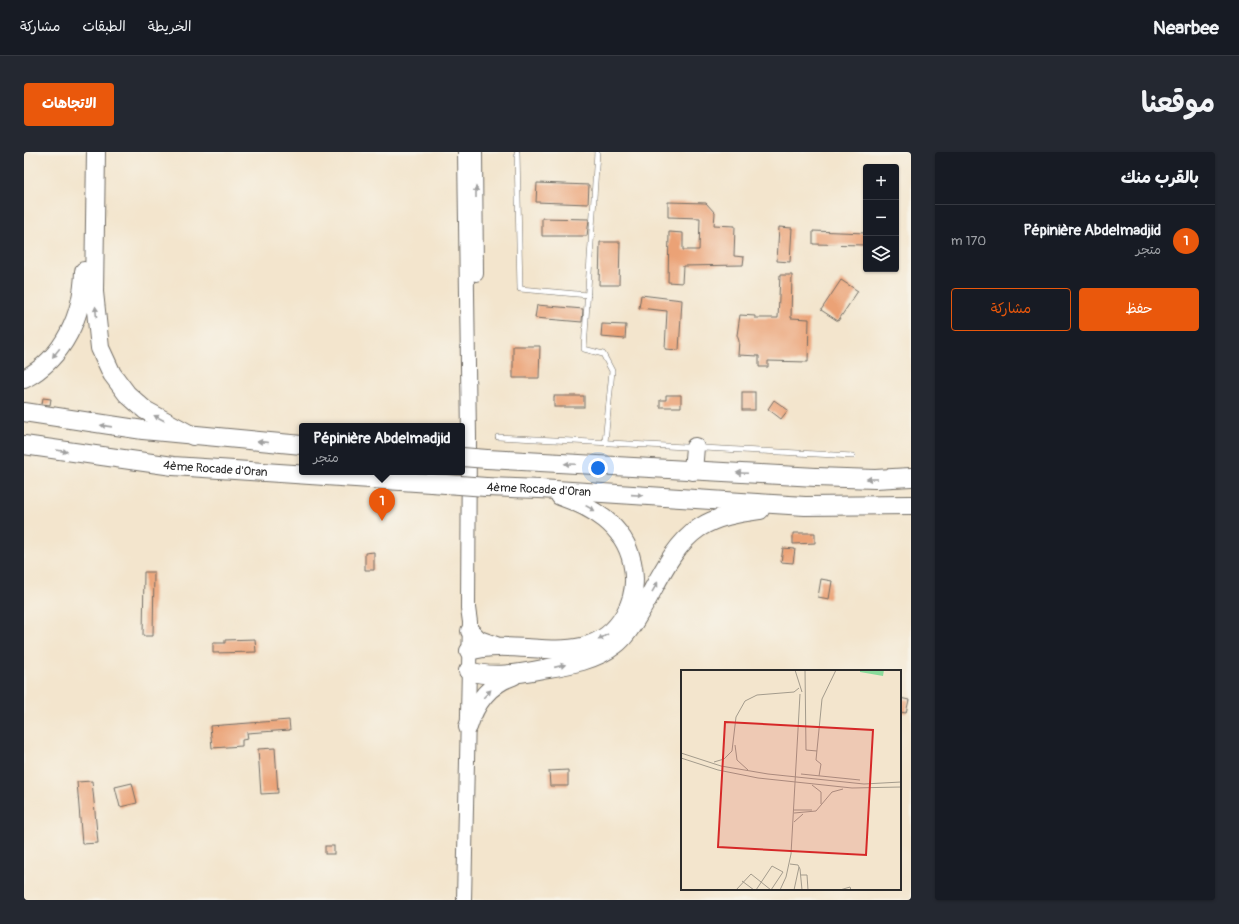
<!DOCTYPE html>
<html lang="ar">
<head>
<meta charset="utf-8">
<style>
	body { margin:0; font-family:Pangolin,"Playpen Sans Arabic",sans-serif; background:#242831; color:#f1f3f6; direction:rtl }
	.controls { position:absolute; right:12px; top:12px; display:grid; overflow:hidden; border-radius:4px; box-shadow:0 1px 3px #0004 }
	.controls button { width:36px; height:36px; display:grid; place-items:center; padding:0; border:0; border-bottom:1px solid #363941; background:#171b24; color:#f1f3f6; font:20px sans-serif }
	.you { position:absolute; left:574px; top:316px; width:14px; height:14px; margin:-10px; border:3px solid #fff; border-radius:50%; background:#1a73e8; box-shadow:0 0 0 6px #1a73e833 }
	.badge { display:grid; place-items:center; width:26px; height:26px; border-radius:50%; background:#ea580c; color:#fff; font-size:13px; font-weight:700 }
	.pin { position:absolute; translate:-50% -33px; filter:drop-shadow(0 1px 2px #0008) }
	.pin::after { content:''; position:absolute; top:21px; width:14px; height:12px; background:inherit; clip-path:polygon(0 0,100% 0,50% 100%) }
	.popup { position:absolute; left:275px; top:271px; width:166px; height:52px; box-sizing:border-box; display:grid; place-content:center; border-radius:4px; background:#171b24; filter:drop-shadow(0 1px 3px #0005); font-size:13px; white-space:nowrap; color:#9ea1a6 }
	.popup b { font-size:15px; color:#f1f3f6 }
	.popup::after { content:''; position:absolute; left:50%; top:100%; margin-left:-8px; border:8px solid transparent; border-top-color:#171b24 }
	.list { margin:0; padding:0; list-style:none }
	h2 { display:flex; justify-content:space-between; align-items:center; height:52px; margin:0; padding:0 16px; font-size:17px }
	h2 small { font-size:13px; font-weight:400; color:#9ea1a6 }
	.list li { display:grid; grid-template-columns:26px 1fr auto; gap:12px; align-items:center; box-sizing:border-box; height:72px; padding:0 16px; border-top:1px solid #363941 }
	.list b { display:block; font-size:15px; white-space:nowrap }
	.list p { margin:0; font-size:13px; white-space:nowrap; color:#9ea1a6 }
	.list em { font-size:13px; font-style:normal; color:#9ea1a6 }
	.actions { display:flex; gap:8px; padding:12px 16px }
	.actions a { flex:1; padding:9px 0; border:1px solid #ea580c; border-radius:4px; text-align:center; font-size:14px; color:#ea580c }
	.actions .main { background:#ea580c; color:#fff }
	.icon { flex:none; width:22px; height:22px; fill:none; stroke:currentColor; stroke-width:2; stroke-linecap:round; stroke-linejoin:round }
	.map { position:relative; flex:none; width:887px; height:748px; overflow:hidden; direction:ltr; border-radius:4px }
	header { display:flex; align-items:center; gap:24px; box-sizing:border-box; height:56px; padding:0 20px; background:#171b24; border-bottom:1px solid #363941 }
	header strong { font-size:19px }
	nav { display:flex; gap:22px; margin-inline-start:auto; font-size:14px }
	.intro { display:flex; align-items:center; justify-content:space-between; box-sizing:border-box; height:96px; padding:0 24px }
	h1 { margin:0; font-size:28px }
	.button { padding:10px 18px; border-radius:4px; background:#ea580c; color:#fff; font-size:14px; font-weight:700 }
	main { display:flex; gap:24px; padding:0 24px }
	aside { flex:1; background:#171b24; border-radius:4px; box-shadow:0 1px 3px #0004 }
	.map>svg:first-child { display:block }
</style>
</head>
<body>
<header>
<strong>Nearbee</strong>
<nav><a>الخريطة</a><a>الطبقات</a><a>مشاركة</a></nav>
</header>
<div class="intro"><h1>موقعنا</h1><a class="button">الاتجاهات</a></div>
<main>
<aside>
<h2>بالقرب منك<small></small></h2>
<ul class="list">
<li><span class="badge">1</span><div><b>Pépinière Abdelmadjid</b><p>متجر</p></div><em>170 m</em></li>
</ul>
<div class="actions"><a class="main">حفظ</a><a>مشاركة</a></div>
</aside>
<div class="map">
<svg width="887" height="748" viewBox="0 0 887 748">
	<rect width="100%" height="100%" fill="#f7f3e8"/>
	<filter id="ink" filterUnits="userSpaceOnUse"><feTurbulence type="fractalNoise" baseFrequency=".025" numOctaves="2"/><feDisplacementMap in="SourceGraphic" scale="8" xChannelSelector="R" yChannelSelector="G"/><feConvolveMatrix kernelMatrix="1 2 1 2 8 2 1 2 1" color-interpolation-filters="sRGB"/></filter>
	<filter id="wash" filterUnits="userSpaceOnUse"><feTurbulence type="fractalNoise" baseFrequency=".012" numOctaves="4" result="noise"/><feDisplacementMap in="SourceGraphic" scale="16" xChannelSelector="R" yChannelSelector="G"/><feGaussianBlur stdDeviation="0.9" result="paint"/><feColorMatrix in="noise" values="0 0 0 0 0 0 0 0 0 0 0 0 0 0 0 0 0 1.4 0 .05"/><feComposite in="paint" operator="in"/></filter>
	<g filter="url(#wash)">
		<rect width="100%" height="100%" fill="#f3e5cd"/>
		<g id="blocks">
			<g fill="#eba276">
				<path d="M513 31 565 33 564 52 512 50Z"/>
				<path d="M644 50 682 51 691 61 690 73 711 74 710 104 720 105 719 113 659 114 658 131 644 130 645 80 659 81V98H675L676 66 644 65Z"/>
				<path d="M518 66 565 67 563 84H518Z"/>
				<path d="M755 75 768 76 766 110 753 109Z"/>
				<path d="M789 79 842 81V93L789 92Z"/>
				<path d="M576 90H596L595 133H575Z"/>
				<path d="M756 123H768L767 166 785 167 784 210 744 209V215H735V204L714 203 715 189 713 183 716 163 731 164V166H754Z"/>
				<path d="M817 128 834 139 814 169 797 158Z"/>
				<path d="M617 143 658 148 655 198 641 197 643 159 615 156Z"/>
				<path d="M513 153 559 157 558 170 511 166Z"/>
				<path d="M578 172 602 173 601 187 577 185Z"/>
				<path d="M489 194H516L515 226H489Z"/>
				<rect x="718" y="240" width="13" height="18"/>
				<path d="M642 243H657V255H636V248H642Z"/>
				<rect x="530" y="244" width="30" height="11"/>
				<path d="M19 246 27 247 26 253 18 252Z"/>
				<path d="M750 248 764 258 757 267 744 257Z"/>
				<path d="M769 381H791V391L769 392Z"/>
				<path d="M759 396 771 397 769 411 757 410Z"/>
				<path d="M350 400V418H341V401Z"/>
				<path d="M120 420H130L129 484H119Z"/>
				<path d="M797 427 808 429 805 447 794 445Z"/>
				<path d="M231 487 232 500 189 501V491H201V488Z"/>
				<path d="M876 546 885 548 882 561 876 560Z"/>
				<path d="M265 568 266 578 223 581 224 587 218 588V594L188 596 186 574Z"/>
				<path d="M251 596 254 641 237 642 234 597Z"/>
				<path d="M544 618V634H526L525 619Z"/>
				<path d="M68 629 74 691 58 692 53 630Z"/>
				<path d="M108 631 113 651 96 655 91 635Z"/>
				<rect x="301" y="694" width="9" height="8"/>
			</g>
		</g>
	</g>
	<g filter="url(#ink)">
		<use href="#blocks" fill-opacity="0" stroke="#716c64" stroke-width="1"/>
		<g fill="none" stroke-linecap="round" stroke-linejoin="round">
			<defs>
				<g id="lane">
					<path d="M493 0 496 137 564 143"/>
					<path d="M573 0 560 197 579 202 588 219 581 290"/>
					<path d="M474 285 829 304"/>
				</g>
				<g id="secondary">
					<path d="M451 0 452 122"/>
					<path d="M440 748 446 470 444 456 445 284 441 0"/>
				</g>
				<g id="highway">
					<path d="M72 0 70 140 76 196 88 222 103 242 121 258 169 284"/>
					<path d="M0 227C40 206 59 163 60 119"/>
					<path d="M0 260 119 278 278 293"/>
					<path id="s1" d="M0 293 149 314 422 332"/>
					<path d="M463 307 792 325 851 327 887 325"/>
					<path d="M669 319 671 295"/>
					<path id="s2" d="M462 335 516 337 781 354 887 353"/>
					<path d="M446 479 455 488 472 494"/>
					<path d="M445 499C497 483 567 523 601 462 610 446 612 427 608 410 600 373 568 355 536 344"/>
					<path d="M444 519C468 526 495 522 519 517 543 513 571 509 591 493 603 484 610 470 618 457 634 430 648 394 675 376 693 364 715 361 736 358"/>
					<path d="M444 575C451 552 465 532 489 524"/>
				</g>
			</defs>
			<use href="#lane" stroke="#716c64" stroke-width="6"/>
			<use href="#secondary" stroke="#716c64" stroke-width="16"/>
			<use href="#highway" stroke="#716c64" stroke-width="20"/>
			<use href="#lane" stroke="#fff" stroke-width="5"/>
			<use href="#secondary" stroke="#fff" stroke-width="14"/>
			<use href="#highway" stroke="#fff" stroke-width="18"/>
			<defs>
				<g id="highway-bridge">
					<path d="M438 305 463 307"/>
					<path d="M422 332 462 335"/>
				</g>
			</defs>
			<use href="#highway-bridge" stroke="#716c64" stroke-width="20" stroke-linecap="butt"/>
			<use href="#highway-bridge" stroke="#fff" stroke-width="18"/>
		</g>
		<defs><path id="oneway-solid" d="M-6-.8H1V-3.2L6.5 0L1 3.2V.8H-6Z"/></defs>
		<g fill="#a0a0a0">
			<use href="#oneway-solid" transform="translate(452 40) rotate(-90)"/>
			<use href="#oneway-solid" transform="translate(72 160) rotate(-95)"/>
			<use href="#oneway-solid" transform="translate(32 201) rotate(129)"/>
			<use href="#oneway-solid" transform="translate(135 266) rotate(-153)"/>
			<use href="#oneway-solid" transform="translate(82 274) rotate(-172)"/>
			<use href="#oneway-solid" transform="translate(239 290) rotate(-175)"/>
			<use href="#oneway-solid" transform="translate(38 299) rotate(9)"/>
			<use href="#oneway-solid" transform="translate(546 312) rotate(-177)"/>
			<use href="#oneway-solid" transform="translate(718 321) rotate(-177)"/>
			<use href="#oneway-solid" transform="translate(848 327) rotate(-180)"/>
			<use href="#oneway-solid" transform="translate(613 343) rotate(4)"/>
			<use href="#oneway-solid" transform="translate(566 356) rotate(29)"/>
			<use href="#oneway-solid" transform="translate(631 435) rotate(-60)"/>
			<use href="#oneway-solid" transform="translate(579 485) rotate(148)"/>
			<use href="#oneway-solid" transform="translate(536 514) rotate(-13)"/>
			<use href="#oneway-solid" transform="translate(463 542) rotate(-46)"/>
		</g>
	</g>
	<g text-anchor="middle" stroke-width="3" stroke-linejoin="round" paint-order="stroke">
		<g font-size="12" fill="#2b2b2b" stroke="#f7f3e8">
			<text dy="4" stroke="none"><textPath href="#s1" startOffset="193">4ème Rocade d'Oran</textPath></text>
			<text dy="4" stroke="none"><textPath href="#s2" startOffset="53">4ème Rocade d'Oran</textPath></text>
		</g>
	</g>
	<g transform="translate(657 518)">
		<rect width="220" height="220" fill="#f3e5cd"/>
		<path d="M179 0H203L202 6 179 2Z" fill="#8adb9b"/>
		<path fill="none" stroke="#a39b8c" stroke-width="1" d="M114 0 121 22M124 0 125 80 136 81M54 75 56 90 67 100M0 83 40 96 87 104 183 114 220 112M0 88 37 100 77 108 171 118 220 117M33 92 43 89 51 81 55 47 64 31 76 25 113 22 118 18M120 104 179 110M138 106 140 94 135 90 141 29 155 0M131 115 140 122V134M113 140H131M113 143 135 141 151 122 162 119M113 152 122 144M109 194 117 195 119 199 121 220M120 205H126L127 220M61 211 73 220M55 220 70 204 90 220 102 202M75 220 91 196 102 202M99 220 105 207 110 184 119 24M113 220 118 197M159 220 169 217 170 220"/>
		<path fill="#d62828" fill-opacity="0.15" stroke="#d62828" stroke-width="2" d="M44 52 192 60 185 185 37 177Z"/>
		<rect width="220" height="220" fill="none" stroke="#2b2b2b" stroke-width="2"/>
	</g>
</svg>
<div class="controls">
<button>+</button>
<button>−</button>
<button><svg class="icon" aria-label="layers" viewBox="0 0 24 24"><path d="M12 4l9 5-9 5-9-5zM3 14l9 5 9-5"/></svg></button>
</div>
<div class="you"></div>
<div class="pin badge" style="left:358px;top:369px">1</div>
<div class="popup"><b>Pépinière Abdelmadjid</b>متجر</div>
</div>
</main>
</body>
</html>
